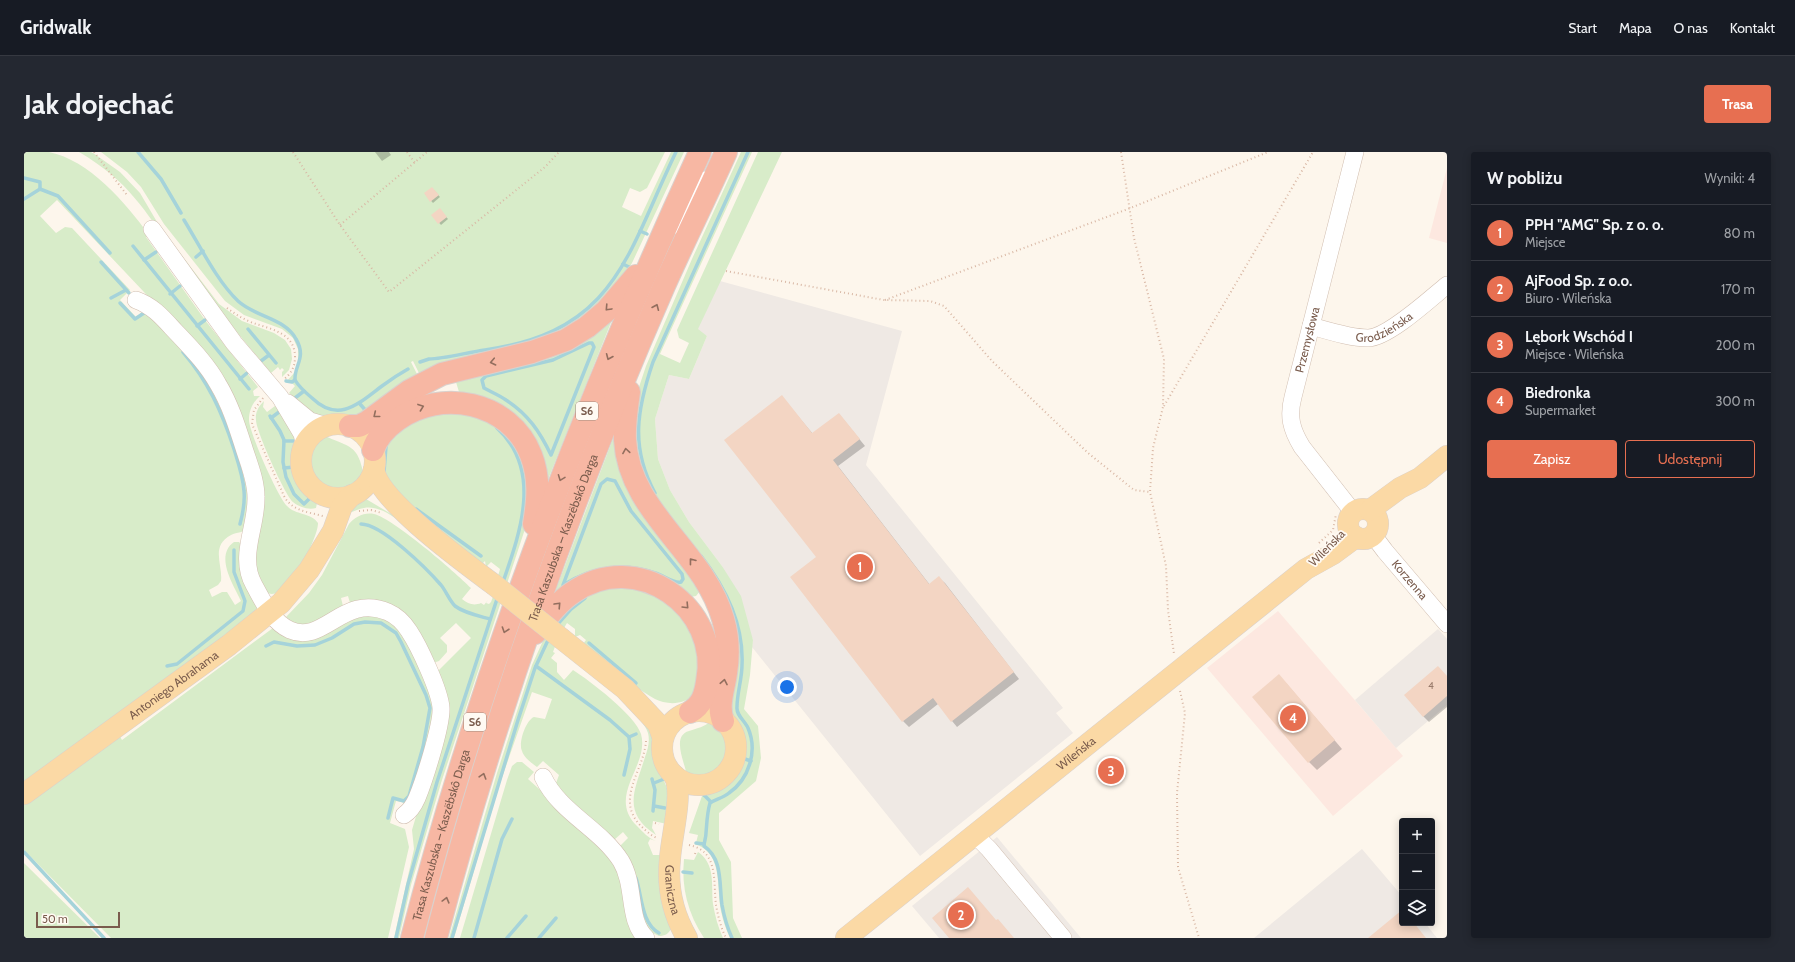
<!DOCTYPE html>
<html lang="pl">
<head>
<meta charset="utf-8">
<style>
	body { margin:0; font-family:Cabin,sans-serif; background:#242831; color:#f1f3f6 }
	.controls { position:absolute; right:12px; bottom:12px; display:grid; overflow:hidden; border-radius:4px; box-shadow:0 2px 10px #0003 }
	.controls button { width:36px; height:36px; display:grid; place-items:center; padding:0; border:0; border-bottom:1px solid #363941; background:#171b24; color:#f1f3f6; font:20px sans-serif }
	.scale { position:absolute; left:12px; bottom:10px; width:84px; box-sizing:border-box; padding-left:4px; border:2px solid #7a5c4d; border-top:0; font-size:11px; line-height:14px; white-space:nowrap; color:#7a5c4d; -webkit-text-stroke:3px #fffaf3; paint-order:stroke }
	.you { position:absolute; left:763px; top:535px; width:14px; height:14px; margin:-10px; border:3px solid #fff; border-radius:50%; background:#1a73e8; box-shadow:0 0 0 6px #1a73e833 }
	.badge { display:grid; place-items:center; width:26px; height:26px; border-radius:50%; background:#e76f51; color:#fff; font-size:13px; font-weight:700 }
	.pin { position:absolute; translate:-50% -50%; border:2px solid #fff; box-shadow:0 1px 4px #0006 }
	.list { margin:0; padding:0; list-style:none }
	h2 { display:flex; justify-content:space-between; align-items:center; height:52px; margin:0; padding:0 16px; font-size:17px }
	h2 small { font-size:13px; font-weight:400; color:#9ea1a6 }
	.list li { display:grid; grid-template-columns:26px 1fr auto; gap:12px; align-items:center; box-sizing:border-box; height:56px; padding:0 16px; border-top:1px solid #363941 }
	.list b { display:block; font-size:15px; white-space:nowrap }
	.list p { margin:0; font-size:13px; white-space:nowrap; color:#9ea1a6 }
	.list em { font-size:13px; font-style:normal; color:#9ea1a6 }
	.actions { display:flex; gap:8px; padding:12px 16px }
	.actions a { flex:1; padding:9px 0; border:1px solid #e76f51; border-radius:4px; text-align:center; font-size:14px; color:#e76f51 }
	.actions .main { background:#e76f51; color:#fff }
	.icon { flex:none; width:22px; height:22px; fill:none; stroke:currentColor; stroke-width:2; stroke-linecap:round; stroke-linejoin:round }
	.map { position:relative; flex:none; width:1423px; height:786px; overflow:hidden; border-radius:4px }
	header { display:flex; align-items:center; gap:24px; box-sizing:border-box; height:56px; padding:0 20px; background:#171b24; border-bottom:1px solid #363941 }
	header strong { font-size:19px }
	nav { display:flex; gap:22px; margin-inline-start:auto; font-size:14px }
	.intro { display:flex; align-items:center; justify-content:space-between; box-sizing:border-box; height:96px; padding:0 24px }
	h1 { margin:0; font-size:28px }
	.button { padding:10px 18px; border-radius:4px; background:#e76f51; color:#fff; font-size:14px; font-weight:700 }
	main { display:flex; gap:24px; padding:0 24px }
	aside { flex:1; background:#171b24; border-radius:4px; box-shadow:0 2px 10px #0003 }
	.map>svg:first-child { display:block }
</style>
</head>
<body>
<header>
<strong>Gridwalk</strong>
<nav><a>Start</a><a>Mapa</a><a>O nas</a><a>Kontakt</a></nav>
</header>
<div class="intro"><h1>Jak dojechać</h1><a class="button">Trasa</a></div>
<main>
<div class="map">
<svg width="1423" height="786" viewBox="0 0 1423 786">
	<rect width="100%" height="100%" fill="#fdf6ec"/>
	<g fill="#fde8e0">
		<path d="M1423 16V91L1405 86Z"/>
		<path d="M1254 459 1379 604 1309 664 1183 516Z"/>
	</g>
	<g fill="#efe9e4">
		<path d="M696 129 878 179 842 313 1039 556 1032 561 1049 581 896 704 728 495 729 488 698 414 665 370 646 338 634 307 631 267 645 223 665 227 683 184 673 178Z"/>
		<path d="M1414 477 1423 487V553L1372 596 1331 548Z"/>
		<path d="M973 685 1057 786H915L888 754Z"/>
		<path d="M1338 697 1378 744V771H1401L1413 786H1230Z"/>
	</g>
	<g fill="#d8ecc9">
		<path d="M0 0C8 0 17 0 25 0 65 8 102 51 125 83L122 85 181 168 234 235 229 239 230 244H236C229 250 225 258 225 268 225 280 254 345 263 354 271 363 288 361 294 371 294 387 265 442 248 442 240 442 236 432 233 425 222 401 236 376 236 351 237 331 230 313 224 295 211 256 198 226 171 194L33 48 16 64 32 81 41 75 48 76 106 138 96 148 112 165 120 159 128 160C145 179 164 197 179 217 198 244 225 306 227 339 228 351 226 363 224 375 220 381 213 380 207 383 186 394 199 413 197 429L194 433 185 438 188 445 198 440H203L211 453 217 449C210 434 190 404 210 390H215L219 395C220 404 218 412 221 421 224 433 238 446 234 459L87 569 98 588 249 476C268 486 291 487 310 475 319 469 328 463 340 462 352 461 365 465 373 474 386 486 412 545 411 562 409 590 396 620 388 647L382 651 372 649 366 671 381 677 385 695 364 786H87L0 698Z"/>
		<path d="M55 0H67L72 3 96 20 116 41 136 75 195 152 218 169 250 181 261 188 267 197 268 207 265 218 258 225V220L260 218 258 216 256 218 254 215 247 221C214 182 182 143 152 102 119 57 106 30 55 0Z"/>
		<path d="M77 0H641L623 36 616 40 606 36 598 55 617 64 647 0H660L608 111 598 126 577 153 533 183 396 223 389 209 387 210 394 224 343 261 325 266 315 264 298 266 285 260 265 241 271 234 268 231 262 230 271 220 274 212V197L269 186 258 177 220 163 201 149 140 72 117 35 103 20Z"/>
		<path d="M717 0H728L636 202 656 211 665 191 655 186 653 178 734 0H758L674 177 683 184 665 227 645 223 631 267 634 307 646 338 665 370 698 414 717 444 729 488 726 523 720 557 734 574 737 606 732 629 695 661V688L707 710 709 766 718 786H706C702 777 699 769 697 759 692 736 700 700 670 692L672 691 674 683 665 681 678 644 697 635 707 628 715 617 719 604 717 583 706 561 711 511 627 342 610 297 614 238 622 214 668 107Z"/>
		<path d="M592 158 521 335 520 318 435 240 432 230 434 227Z"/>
		<path d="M240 249 239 255 243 260 251 254C259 265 271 277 271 290 272 302 267 310 272 324 276 336 286 341 293 351L292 356C284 358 275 355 269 350 261 343 232 279 232 268 231 260 235 254 240 249Z"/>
		<path d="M449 261 482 281 503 319 502 374 417 631 387 733 375 786H370L390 697 388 678 419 573 413 520 447 486 432 471 416 486 423 493V500L415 509 409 511 392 482 326 451 324 444 317 446 319 454 301 467 274 474 262 465 285 441 298 423 325 372C331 365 340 360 350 362 370 367 431 420 447 436L438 447C444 452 450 454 457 451L460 453 464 448 462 451 465 452 467 450 476 426 474 424 476 417 467 410 462 415 461 409 458 412 391 359 358 319 359 302 365 287 401 262Z"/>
		<path d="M593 276 676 439 672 444 666 445 638 427 528 448Z"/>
		<path d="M299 283C326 296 334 291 340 325 309 363 259 314 299 283Z"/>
		<path d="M342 347 379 369 384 375C371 366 356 353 340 356 334 357 329 360 324 361L333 348Z"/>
		<path d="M612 435 653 456 675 497 671 543C661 550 652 553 639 550 621 546 576 505 559 492L562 488 556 483 551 485V477L543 471 540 476 538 475 529 500 531 501 527 506 533 511V520L540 528 549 518C565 528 612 564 617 582 626 614 582 643 613 674 619 680 624 686 632 689L626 687 624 691 629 703H637L647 777C644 782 641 784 635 784L623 778 596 694 604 686 599 680 590 688 531 634 535 623 519 609 513 615C508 611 500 606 498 599 494 591 502 568 510 565L521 567 528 547 508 540 475 634 430 786H425L473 621 508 513 518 491 525 478 545 454 573 438Z"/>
		<path d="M558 513 624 569 630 585 631 607 645 641 643 672 629 669 628 676 632 683C597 660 611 638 621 605 624 597 626 589 624 581 618 561 574 528 558 513Z"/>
		<path d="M687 569C722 589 700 637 663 624 661 611 647 584 665 579 674 576 680 575 687 569Z"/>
		<path d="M493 610H498L510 620 504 627 563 680 590 709 616 786H436L483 628 488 614Z"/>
		<path d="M674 700C692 712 687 734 689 752 691 764 694 775 699 786H680C664 762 657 735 660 707L670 708Z"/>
		<path d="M0 711 76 786H0Z"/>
	</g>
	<g fill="#0003">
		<path d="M351 0H365L367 3 358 9Z"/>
		<path d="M410 38 416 45 409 51 401 42Z"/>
		<path d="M416 58 424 67 417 73 409 63Z"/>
		<path d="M758 245 789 282 815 262 820 268 841 294 814 314 906 433 915 426 921 431 995 527 933 575 914 552 885 575 879 569 793 405Z"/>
		<path d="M1423 524V555L1405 570 1399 564Z"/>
		<path d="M1262 531 1318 597 1293 618 1285 610Z"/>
	</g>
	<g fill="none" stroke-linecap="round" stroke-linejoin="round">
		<g stroke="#a5d3da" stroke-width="3.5">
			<path d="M114 0 137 27 157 61"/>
			<path d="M0 26 16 30V37"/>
			<path d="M0 47 16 37 34 44 86 101"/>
			<path d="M160 68C176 94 193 129 214 149 231 165 261 166 272 187 283 206 270 213 271 228 275 235 282 241 288 246 315 272 335 251 358 234 366 228 375 222 384 217"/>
			<path d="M616 79 623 82"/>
			<path d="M109 94 225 237"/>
			<path d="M172 105 179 99"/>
			<path d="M120 108 132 100"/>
			<path d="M77 110 105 141"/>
			<path d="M599 112 605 115"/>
			<path d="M146 142 156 134"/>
			<path d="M87 146 102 138"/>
			<path d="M96 151 111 167 120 161H124"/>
			<path d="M173 174 181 168"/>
			<path d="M224 177 252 211"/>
			<path d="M565 191H568L570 195 527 303C516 280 504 262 482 248 475 243 467 240 460 236L458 228 462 224 529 208Z"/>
			<path d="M159 200C184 229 198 260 210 297 214 310 219 324 220 339 221 350 219 361 216 372"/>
			<path d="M237 209 245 203"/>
			<path d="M396 210 405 207C420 207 445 200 461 198 592 179 602 104 652 0"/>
			<path d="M216 227 223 221"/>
			<path d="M262 229 268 230 271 228"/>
			<path d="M271 246 280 239"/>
			<path d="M336 252 343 260"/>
			<path d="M246 264 256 279 260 288 259 310 262 325 270 342 280 352 287 345"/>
			<path d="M247 266 255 260"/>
			<path d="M473 276C519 318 496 381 479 430"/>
			<path d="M260 289H271"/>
			<path d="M260 316 270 315"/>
			<path d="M360 320 362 294"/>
			<path d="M583 327 591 329 607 359 658 422 659 427 657 430C650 432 639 423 631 421 600 410 567 415 539 433L577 332Z"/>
			<path d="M631 341C606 296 613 257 629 210L724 0"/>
			<path d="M392 357 457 404"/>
			<path d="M337 372C358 372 403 417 417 433 422 439 425 448 431 454 440 461 455 464 466 467"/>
			<path d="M677 404C702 436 720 472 718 513 718 527 713 541 713 555 712 563 721 569 724 576 734 599 725 627 705 641 699 646 692 647 686 651 683 661 683 670 682 681 682 686 680 690 680 694 699 707 695 732 698 753 700 764 703 775 708 786"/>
			<path d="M532 474 547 457 561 446"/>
			<path d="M565 491 612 531"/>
			<path d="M242 494 250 490 273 494 291 493 308 486 330 472 341 470 357 471 372 481 377 490 402 543 406 556 399 595 385 644 380 649 369 646 364 666"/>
			<path d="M143 514 153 512 219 459 221 449 210 420V398"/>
			<path d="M512 514 586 568 605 585 606 597 600 623"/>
			<path d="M605 585 612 582"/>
			<path d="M718 606 727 609"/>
			<path d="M628 627 631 638 629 659"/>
			<path d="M630 631 640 627"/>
			<path d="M680 643 687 650"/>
			<path d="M630 654 641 656"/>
			<path d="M672 691 680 692"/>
			<path d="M0 700 80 786"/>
			<path d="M659 720 668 721"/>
			<path d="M612 726C618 743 617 771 635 781"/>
			<path d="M372 786 384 732 413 630 474 444"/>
			<path d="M428 786 494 568 511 516 525 486"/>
			<path d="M450 786 478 687 488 667"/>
			<path d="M483 786 502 764"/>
			<path d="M515 786 532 766"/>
		</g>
	</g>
	<g fill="#f3d5c3">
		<path d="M408 35 415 43 406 50 400 41Z"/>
		<path d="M416 56 423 65 414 72 407 63Z"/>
		<path d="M758 243 788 281 815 261 836 287 809 308 905 432 915 424 990 520 927 570 909 546 878 570 766 425 792 405 700 288Z"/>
		<path d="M1414 514 1423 524V544L1399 565 1380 543Z"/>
		<path d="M1255 522 1311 588 1284 611 1228 545Z"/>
		<path d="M944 735 972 768 974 767 990 786H925L908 766Z"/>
		<path d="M1378 758V771H1390L1402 786H1344Z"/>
	</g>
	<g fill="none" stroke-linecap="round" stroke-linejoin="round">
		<defs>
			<g id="minor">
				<path d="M651 73 681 28"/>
				<path d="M128 77 210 191 256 245 278 282 281 294"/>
				<path d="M112 148C129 154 139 166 151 179 167 196 183 212 194 232 206 252 213 274 220 296 225 312 232 328 232 345 233 375 214 404 230 433 239 449 248 470 266 478 300 493 319 441 364 460 373 464 380 471 385 479 395 494 416 539 417 556 418 573 400 629 393 646 390 653 386 659 380 663"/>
				<path id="s1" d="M1287 174C1305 179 1326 186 1344 186 1364 186 1407 146 1423 133"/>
				<path d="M264 251 286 269 303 274"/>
				<path id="s2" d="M1329 360 1278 295C1267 277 1264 264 1269 245L1331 0"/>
				<path id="s3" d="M1349 383 1361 399 1423 472"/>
				<path d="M519 625C536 661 576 676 597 709 612 734 603 768 622 786"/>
				<path d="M951 683 965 697 1039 786"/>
			</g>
			<g id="major">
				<circle cx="314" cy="309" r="37"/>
				<path d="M350 318C355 349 441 411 469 432"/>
				<circle cx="1339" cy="372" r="15"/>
				<path d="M1346 358 1376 336 1396 326 1423 304"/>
				<path d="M538 487 601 537 634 572 639 586"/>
				<circle cx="675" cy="596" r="37"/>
				<path id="s4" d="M650 623C660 641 647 685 646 707 643 734 649 762 663 786"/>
				<path id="s5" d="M0 642 205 493 257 451 285 418 309 379 318 354 328 343"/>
				<path id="s6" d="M822 786 1282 417 1309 402 1332 385"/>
			</g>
			<g id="highway">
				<path d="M605 240C603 256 600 272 601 288 605 361 680 399 699 467 704 484 705 503 702 521 700 537 693 553 699 569"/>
				<path d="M326 274H335L343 270 385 239 418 222 508 200 542 188 563 175 582 159 612 124"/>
				<path d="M349 298C353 285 362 276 373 268 417 236 486 249 507 303 516 326 514 348 510 372"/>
				<path d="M511 481C522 467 533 451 548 441 612 395 698 455 683 530 681 543 678 553 666 560"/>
				<path id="s7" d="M388 786C458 515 559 254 676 0"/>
				<path id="s8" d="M412 786C470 564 548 344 640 134 660 89 682 45 702 0"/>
			</g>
		</defs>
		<use href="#minor" stroke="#d1beb0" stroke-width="18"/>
		<use href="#major" stroke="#dad1cd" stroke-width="22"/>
		<use href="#highway" stroke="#dad1cd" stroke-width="24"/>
		<g stroke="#d9b8a5" stroke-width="2" stroke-dasharray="1 3" stroke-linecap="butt">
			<path d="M70 0 103 43"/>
			<path d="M269 0 316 73 365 140 521 15 535 0"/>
			<path d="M383 0 391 11"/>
			<path d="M1097 0 1110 86 1140 207 1139 255 1129 296 1126 340 1142 414 1144 458 1150 502"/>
			<path d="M316 73 403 0"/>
			<path d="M702 119 860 148 906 149 920 154 968 209 1064 301 1110 338 1126 340"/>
			<path d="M861 148 1104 57 1244 0"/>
			<path d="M203 156C211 162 219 167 229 171 247 177 271 181 271 205 271 215 267 222 259 228"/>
			<path d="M239 246 230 258 228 272 260 344C268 359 284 360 299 364"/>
			<path d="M1140 254 1289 0"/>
			<path d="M335 359 347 358 358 361"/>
			<path d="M1295 391 1309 378 1312 362"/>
			<path d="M1156 539 1161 561 1153 641 1154 715 1175 786"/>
			<path d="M622 589C620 619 591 646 616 673 621 678 626 683 633 686"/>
			<path d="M631 671 635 672"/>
			<path d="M665 693C695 699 689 729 692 753 694 764 697 776 702 786"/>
			<path d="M671 702 672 699"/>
		</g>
		<use href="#minor" stroke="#fff" stroke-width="17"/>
		<use href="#major" stroke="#fbd9a5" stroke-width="21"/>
		<use href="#highway" stroke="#f7b7a3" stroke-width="22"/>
		<defs>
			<path id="major-bridge" d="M469 432 538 487"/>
		</defs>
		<use href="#major-bridge" stroke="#dad1cd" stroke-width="22" stroke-linecap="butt"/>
		<use href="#major-bridge" stroke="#fbd9a5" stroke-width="21"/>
	</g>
	<defs><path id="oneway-chevron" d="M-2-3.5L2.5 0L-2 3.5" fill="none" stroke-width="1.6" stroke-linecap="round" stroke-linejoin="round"/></defs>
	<g stroke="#936e5e">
		<use href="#oneway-chevron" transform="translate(632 155) rotate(-67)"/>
		<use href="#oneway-chevron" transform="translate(584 156) rotate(133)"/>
		<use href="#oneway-chevron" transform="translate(585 205) rotate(113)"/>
		<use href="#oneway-chevron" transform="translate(469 210) rotate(168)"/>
		<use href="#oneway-chevron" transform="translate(397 255) rotate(-20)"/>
		<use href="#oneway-chevron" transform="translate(352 263) rotate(141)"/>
		<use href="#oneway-chevron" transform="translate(602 299) rotate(-99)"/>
		<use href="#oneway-chevron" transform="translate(537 326) rotate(111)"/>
		<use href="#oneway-chevron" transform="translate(668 409) rotate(-128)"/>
		<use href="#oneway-chevron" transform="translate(534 453) rotate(-47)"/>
		<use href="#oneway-chevron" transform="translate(662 454) rotate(46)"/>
		<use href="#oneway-chevron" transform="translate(481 478) rotate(109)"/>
		<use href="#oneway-chevron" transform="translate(700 530) rotate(-79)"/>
		<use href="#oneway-chevron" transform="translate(459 624) rotate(-73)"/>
		<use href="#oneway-chevron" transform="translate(422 748) rotate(-75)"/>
	</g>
	<g text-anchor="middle" stroke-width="3.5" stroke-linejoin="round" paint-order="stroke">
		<g font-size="10" fill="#987a6a">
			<text x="1407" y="537">4</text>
		</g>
		<g fill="#fffaf3" stroke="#a28b7f" stroke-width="1">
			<rect x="552" y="250" width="22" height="18" rx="3"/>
			<rect x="440" y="561" width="22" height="18" rx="3"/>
		</g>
		<g font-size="11" font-weight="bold" fill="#7a5c4d">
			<text x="563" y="263">S6</text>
			<text x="451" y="574">S6</text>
		</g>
		<g font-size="12" fill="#7a5c4d" stroke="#fffaf3">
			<text dy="4" stroke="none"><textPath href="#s1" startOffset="77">Grodzieńska</textPath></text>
			<text dy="4" stroke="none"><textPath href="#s2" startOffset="194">Przemysłowa</textPath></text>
			<text dy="4" stroke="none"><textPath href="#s8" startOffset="420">Trasa Kaszubska – Kaszëbskô Darga</textPath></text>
			<text transform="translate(1303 396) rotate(-45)" y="4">Wileńska</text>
			<text dy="4" stroke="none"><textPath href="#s3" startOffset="58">Korzenna</textPath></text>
			<text dy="4" stroke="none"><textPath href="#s5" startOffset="185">Antoniego Abrahama</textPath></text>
			<text dy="4" stroke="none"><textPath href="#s6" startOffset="295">Wileńska</textPath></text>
			<text dy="4" stroke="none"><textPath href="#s7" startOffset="107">Trasa Kaszubska – Kaszëbskô Darga</textPath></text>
			<text dy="4" stroke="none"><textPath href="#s4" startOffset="116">Graniczna</textPath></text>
		</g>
	</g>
</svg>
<div class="controls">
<button>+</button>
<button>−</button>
<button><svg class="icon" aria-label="layers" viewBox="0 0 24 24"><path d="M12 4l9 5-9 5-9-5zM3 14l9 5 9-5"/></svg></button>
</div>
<div class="scale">50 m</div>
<div class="you"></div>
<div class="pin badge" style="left:836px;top:415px">1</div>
<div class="pin badge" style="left:937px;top:763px">2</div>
<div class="pin badge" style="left:1087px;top:619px">3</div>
<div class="pin badge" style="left:1269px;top:566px">4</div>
</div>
<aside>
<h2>W pobliżu<small>Wyniki: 4</small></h2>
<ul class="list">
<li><span class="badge">1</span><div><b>PPH &quot;AMG&quot; Sp. z o. o.</b><p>Miejsce</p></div><em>80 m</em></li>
<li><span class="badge">2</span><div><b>AjFood Sp. z o.o.</b><p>Biuro · Wileńska</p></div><em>170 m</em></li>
<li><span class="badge">3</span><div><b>Lębork Wschód I</b><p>Miejsce · Wileńska</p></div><em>200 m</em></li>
<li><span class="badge">4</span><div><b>Biedronka</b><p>Supermarket</p></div><em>300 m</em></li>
</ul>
<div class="actions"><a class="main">Zapisz</a><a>Udostępnij</a></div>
</aside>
</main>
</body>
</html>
